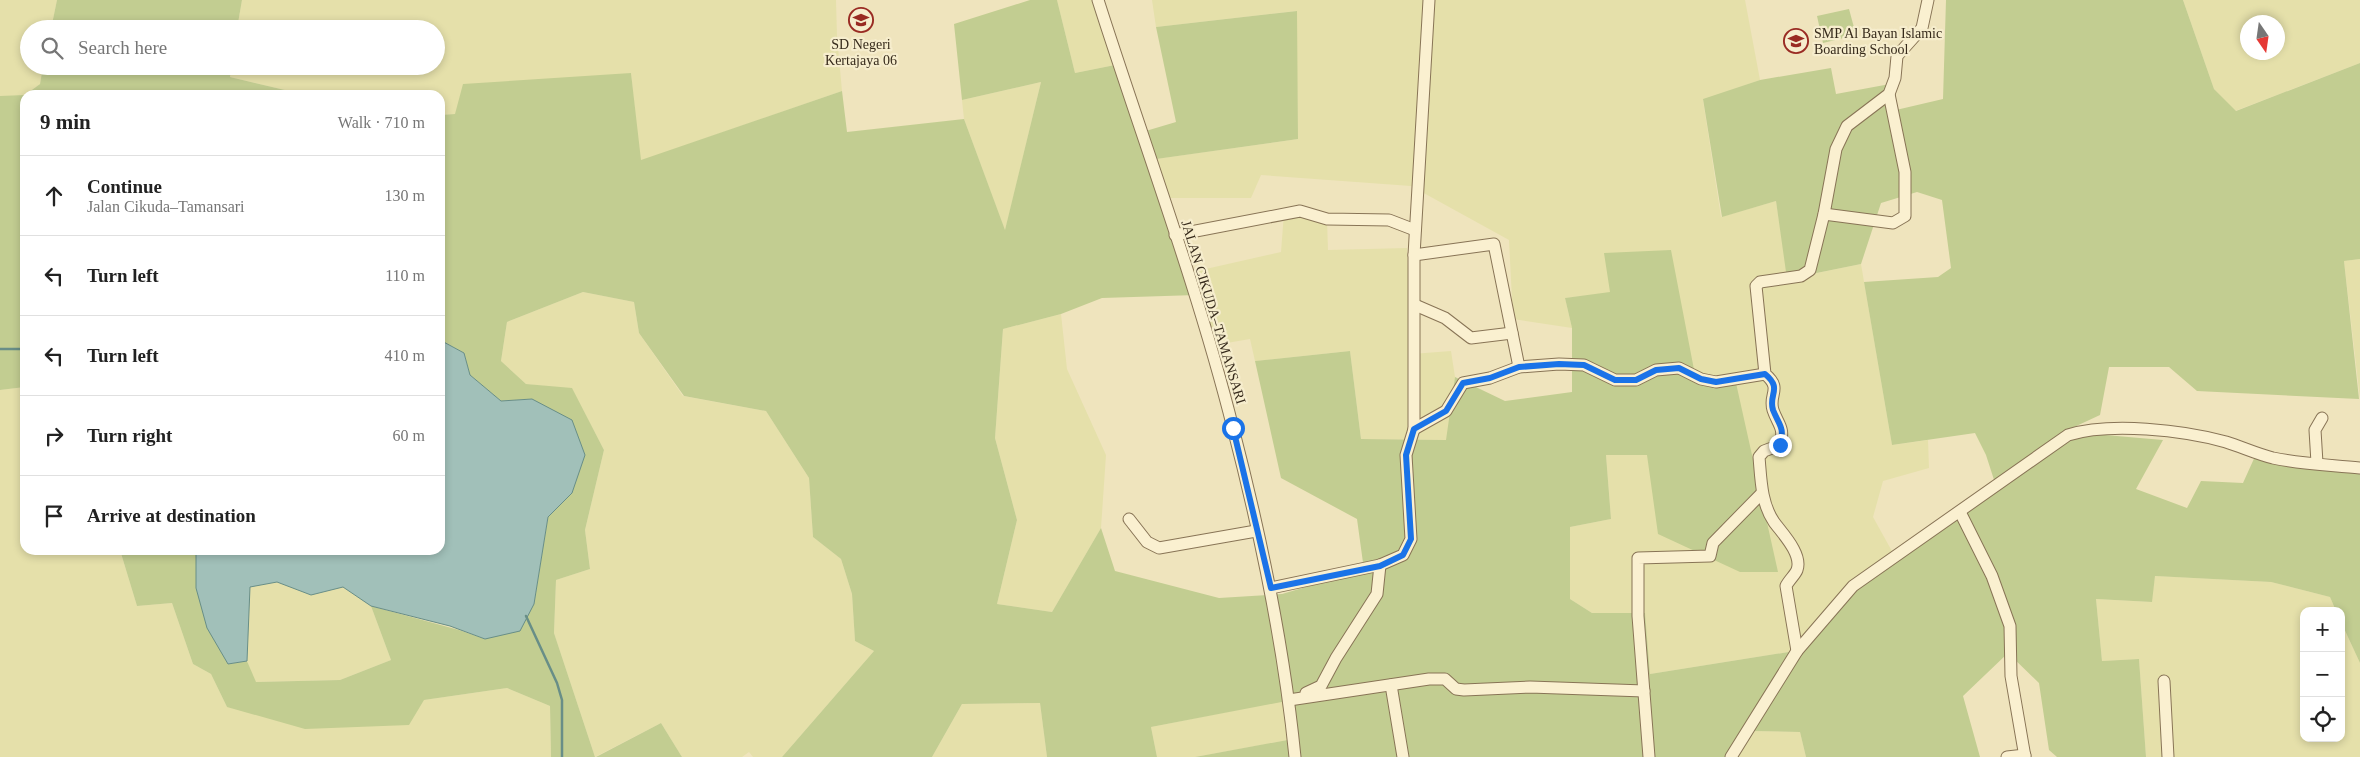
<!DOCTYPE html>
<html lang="en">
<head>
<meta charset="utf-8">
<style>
	body { margin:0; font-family:"Times New Roman",serif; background:#f2f2f2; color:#222 }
	.controls { position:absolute; right:15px; bottom:15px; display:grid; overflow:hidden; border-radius:10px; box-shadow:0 2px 8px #0003 }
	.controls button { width:45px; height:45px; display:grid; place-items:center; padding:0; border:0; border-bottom:1px solid #e0e0e0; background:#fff; color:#222; font:25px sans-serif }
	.compass { position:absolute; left:2240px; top:15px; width:45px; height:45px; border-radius:50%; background:#fff; box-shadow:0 2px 8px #0003; rotate:167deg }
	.stop { position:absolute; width:15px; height:15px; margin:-11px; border:4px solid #1a73e8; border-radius:50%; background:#fff }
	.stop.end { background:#1a73e8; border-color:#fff; box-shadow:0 1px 5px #0008 }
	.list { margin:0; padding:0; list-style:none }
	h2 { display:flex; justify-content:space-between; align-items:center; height:65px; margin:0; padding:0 20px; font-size:21px }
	h2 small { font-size:16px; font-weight:400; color:#767676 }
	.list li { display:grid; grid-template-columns:32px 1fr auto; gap:15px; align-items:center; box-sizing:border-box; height:80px; padding:0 20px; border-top:1px solid #e0e0e0 }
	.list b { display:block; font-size:19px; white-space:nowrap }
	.list p { margin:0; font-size:16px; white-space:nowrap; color:#767676 }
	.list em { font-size:16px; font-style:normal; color:#767676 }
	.icon { flex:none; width:28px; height:28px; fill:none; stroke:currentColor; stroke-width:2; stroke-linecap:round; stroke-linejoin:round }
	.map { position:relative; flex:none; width:2360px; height:757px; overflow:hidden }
	.search { position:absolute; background:#fff; box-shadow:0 2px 8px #0003; left:20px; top:20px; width:425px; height:55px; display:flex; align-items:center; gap:12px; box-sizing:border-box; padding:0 18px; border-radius:28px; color:#767676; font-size:19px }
	.panel { position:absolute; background:#fff; box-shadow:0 2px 8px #0003; left:20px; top:90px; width:425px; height:465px; border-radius:15px }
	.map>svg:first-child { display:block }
</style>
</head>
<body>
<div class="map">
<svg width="2360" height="757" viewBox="0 0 2360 757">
	<rect width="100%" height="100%" fill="#efe4bd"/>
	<g fill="#e5e0aa" fill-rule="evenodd">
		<path d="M0 0H57L51 29H29V66H43L40 84 24 96H0Z"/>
		<path d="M242 0H836L837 36 842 91 640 161 631 73 455 114 440 115V95H306L230 77 232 66H436V29H237Z"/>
		<path d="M1057 0H1097L1115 65 1075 73Z"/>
		<path d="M1152 0H1745L1760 80 1703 100 1721 217 1776 201 1788 279 1861 264 1892 445 1928 440 1929 468 1883 481 1873 517 1893 553 1801 650 1650 674 1645 614 1592 613 1570 599V527L1611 519 1606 455H1647L1696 380 1610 293 1565 298 1572 328 1513 319 1509 240 1411 186 1261 175 1251 198H1162L1148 160 1298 139 1296 11 1156 27Z"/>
		<path d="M2183 0H2360V63L2235 111 2214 89ZM2248 22H2278V52H2248Z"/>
		<path d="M1041 82 1005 231 964 119 962 100Z"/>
		<path d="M1284 213 1327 220 1328 250 1407 248 1412 354 1451 351 1455 377 1447 440 1361 439 1350 351 1255 361 1250 339 1215 345 1188 273 1281 252Z"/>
		<path d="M2360 259V399L2344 261Z"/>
		<path d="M583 292 634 302 639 333 683 396 766 411 809 478 813 537 841 559 852 594 855 641 874 651 782 757H753L749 752 742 757H682L661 723 595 757 554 633 556 580 590 569 585 530 604 450 572 389 526 384 501 361 507 322Z"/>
		<path d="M1061 314 1067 369 1106 455 1101 528 1052 612 997 604 1017 520 995 438 1003 329Z"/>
		<path d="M25 387V550H120L137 606 172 603 193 664 211 674 227 707 424 700 507 688 550 706 551 757H0V390Z"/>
		<path d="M2155 576 2271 582 2330 597 2336 611H2304V738H2341V622L2360 663V757H2146L2139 659 2102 661 2096 599 2151 602Z"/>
		<path d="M277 582 311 595 343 587 371 606 391 660 340 680 255 682 247 661 250 587Z"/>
		<path d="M1292 699 1294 739 1195 757H1157L1151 727Z"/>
		<path d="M1040 703 1047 757H932L962 704Z"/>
		<path d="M1752 731 1800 732 1806 757H1737Z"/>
	</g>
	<g fill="#c2cd91">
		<path d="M57 0H242L237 29H51Z"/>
		<path d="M1030 0H1057L1075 73 1115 65 1139 133 1176 122 1156 27 1297 11 1298 139 1149 160 1196 295 1102 298 1061 314 1003 329 995 438 1017 520 997 604 1052 612 1101 528 1115 571 1219 598 1282 594 1364 570 1357 519 1281 478 1255 361 1350 351 1361 439 1446 440 1455 377 1505 401 1572 392V328L1565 298 1610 292 1604 253 1671 250 1696 380 1736 383 1778 572H1740L1658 534 1647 455H1606L1611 519 1570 527V599L1592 613H1645L1650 674 1801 650 1857 583 1996 486 1986 455 1975 433 1892 445 1864 282 1938 277 1951 268 1942 200 1917 192 1881 203 1861 264 1787 279 1776 201 1722 217 1703 99 1760 80 1831 68 1836 94 1890 84 1896 110 1943 99 1946 0H2183L2214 89 2236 111 2360 63V259L2344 261 2359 399 2197 391 2169 367H2109L2100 415 2072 428 2105 435 2163 440 2136 489 2187 508 2201 481 2243 483 2257 452 2360 468V663L2341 622V611H2336L2330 597 2271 582 2155 576 2152 602 2096 599 2102 661 2139 659 2146 757H2057L2049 750 2039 683 2008 653 1963 696 1980 757H1806L1800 732 1752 731 1737 757H1195L1293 739 1292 700 1151 727 1157 757H1047L1040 703 962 704 932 757H782L874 651 855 641 852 594 841 559 813 537 809 478 766 411 684 396 639 333 634 302 583 292 507 322 501 361 526 384 572 388 604 450 585 530 590 569 556 580 554 633 595 757H551L550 706 507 688 424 700 409 725 305 729 227 707 211 674 193 664 172 603 137 606 120 550H196V588L228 664 247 661 256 682 340 680 391 660 371 606 459 630 485 639 534 604 548 517 572 493 532 399 501 401 470 375 464 353 440 340V115L455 114 463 84 631 73 641 160 842 91 847 132 964 119 1005 230 1041 82 962 100 954 24Z"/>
		<path d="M1849 9 1856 35 1823 43 1817 16Z"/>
		<path d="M43 66H232L230 77 306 95H25L40 84Z"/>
		<path d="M25 95V387L0 390V96Z"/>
		<path d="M661 723 682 757H596Z"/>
	</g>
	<path fill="#a1c0b9" stroke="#688e87" d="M440 340 464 353 470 375 501 401 532 399 572 420 585 455 572 493 548 517 534 604 520 631 485 639 450 626 371 606 343 587 311 595 277 582 250 587 247 661 228 664 207 628 196 588V550H440Z"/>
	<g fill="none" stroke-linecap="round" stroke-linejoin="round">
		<g stroke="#688e87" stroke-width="2.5">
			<path d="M0 349H25"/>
			<path d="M526 616 557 683 562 700V757"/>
		</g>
		<defs>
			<g id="minor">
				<path d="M1098 0C1143 141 1197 285 1233 428 1261 536 1284 646 1295 757"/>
				<path d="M1824 214 1893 223 1905 216V172L1889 94"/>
				<path d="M1175 235 1300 211 1327 219 1389 220 1415 230"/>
				<path d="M1414 255 1494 244 1519 367"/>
				<path d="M1415 305 1445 318 1471 338 1512 333"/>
				<path d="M1414 429 1446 411 1463 383 1490 378 1519 367 1559 364 1584 365 1615 380H1636L1656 370 1679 368 1701 379 1716 382 1765 374"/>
				<path d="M2317 463 2315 430 2322 418"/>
				<path d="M1960 512 1992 576 2010 626 2011 676 2025 757"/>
				<path d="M1129 519 1147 542 1159 548 1256 531"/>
				<path d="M1271 588 1380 565 1403 555 1411 539 1406 455 1414 429V255L1429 0"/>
				<path d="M1797 651 1786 586C1789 580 1795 575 1797 570 1803 554 1781 532 1774 522 1761 503 1761 479 1759 457L1764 451 1780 445C1785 427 1778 425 1773 410 1768 394 1783 389 1765 374L1756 286 1760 282 1801 276 1810 270 1824 214 1836 149 1847 126 1889 94 1895 78 1897 56 1922 28 1928 0"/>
				<path d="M2164 681 2168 757"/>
				<path d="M1391 685 1403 757"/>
				<path d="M1306 693 1321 686 1336 658 1377 594 1380 565"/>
				<path d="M1289 700 1429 679H1445L1456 689 1464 690 1530 687 1644 691"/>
				<path d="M1649 757 1638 616V558L1710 556 1713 543 1762 493"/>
				<path d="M1731 757 1797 651 1853 586 2068 435C2110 422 2183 430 2226 442 2242 447 2257 454 2273 458 2301 464 2332 465 2360 468"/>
				<path d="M2007 757 2025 755"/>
			</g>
		</defs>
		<use href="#minor" stroke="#887456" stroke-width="13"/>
		<use href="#minor" stroke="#faf0d0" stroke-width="11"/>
	</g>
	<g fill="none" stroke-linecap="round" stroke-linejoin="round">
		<path stroke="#1a73e8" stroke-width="6" d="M1233 428 1271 588 1380 566 1403 555 1411 539 1406 455 1414 429 1446 411 1463 383 1490 378 1519 367 1559 364 1584 365 1615 380H1636L1656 370 1679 368 1701 379 1716 382 1765 374C1783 389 1768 394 1773 410 1779 425 1785 427 1780 445"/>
	</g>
	<defs>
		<symbol id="school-ring" viewBox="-11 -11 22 22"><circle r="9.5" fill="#f6edcd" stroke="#992b23" stroke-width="1.5"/><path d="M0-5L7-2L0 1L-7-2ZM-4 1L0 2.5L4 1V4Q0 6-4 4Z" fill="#992b23"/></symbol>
	</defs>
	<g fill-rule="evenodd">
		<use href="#school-ring" x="847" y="6" width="28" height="28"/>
		<use href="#school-ring" x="1782" y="27" width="28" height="28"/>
	</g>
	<g text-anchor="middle" stroke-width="4.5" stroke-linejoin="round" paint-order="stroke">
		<g font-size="14" fill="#362a1b" stroke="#f6edcd" text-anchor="start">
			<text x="1814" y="38">SMP Al Bayan Islamic<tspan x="1814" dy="16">Boarding School</tspan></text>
			<text x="861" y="49" text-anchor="middle">SD Negeri<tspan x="861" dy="16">Kertajaya 06</tspan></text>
		</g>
		<g font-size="14" fill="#362a1b" stroke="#f6edcd">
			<text transform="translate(1214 312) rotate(73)" y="5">JALAN CIKUDA–TAMANSARI</text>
		</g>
	</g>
</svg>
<div class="controls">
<button>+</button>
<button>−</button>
<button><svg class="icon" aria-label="locate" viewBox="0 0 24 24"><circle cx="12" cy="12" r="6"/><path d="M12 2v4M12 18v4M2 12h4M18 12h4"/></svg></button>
</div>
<svg class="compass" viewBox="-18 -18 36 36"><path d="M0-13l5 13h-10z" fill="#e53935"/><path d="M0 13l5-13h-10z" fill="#767676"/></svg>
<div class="stop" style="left:1233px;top:428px"></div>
<div class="stop end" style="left:1780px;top:445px"></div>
<div class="search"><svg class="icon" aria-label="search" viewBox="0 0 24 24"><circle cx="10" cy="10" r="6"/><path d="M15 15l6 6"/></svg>Search here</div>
<section class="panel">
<h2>9 min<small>Walk · 710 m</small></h2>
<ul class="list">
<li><svg class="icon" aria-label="ahead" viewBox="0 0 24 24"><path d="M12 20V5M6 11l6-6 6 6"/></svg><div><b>Continue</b><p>Jalan Cikuda–Tamansari</p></div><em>130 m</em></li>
<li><svg class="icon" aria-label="left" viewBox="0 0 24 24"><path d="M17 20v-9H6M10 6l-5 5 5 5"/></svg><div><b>Turn left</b></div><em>110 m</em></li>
<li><svg class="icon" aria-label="left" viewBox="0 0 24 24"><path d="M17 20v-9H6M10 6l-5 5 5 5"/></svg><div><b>Turn left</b></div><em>410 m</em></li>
<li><svg class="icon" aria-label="right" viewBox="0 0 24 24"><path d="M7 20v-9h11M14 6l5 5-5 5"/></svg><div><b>Turn right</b></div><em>60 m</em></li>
<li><svg class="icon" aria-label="arrive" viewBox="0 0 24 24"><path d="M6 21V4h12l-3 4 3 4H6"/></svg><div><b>Arrive at destination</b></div></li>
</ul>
</section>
</div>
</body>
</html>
